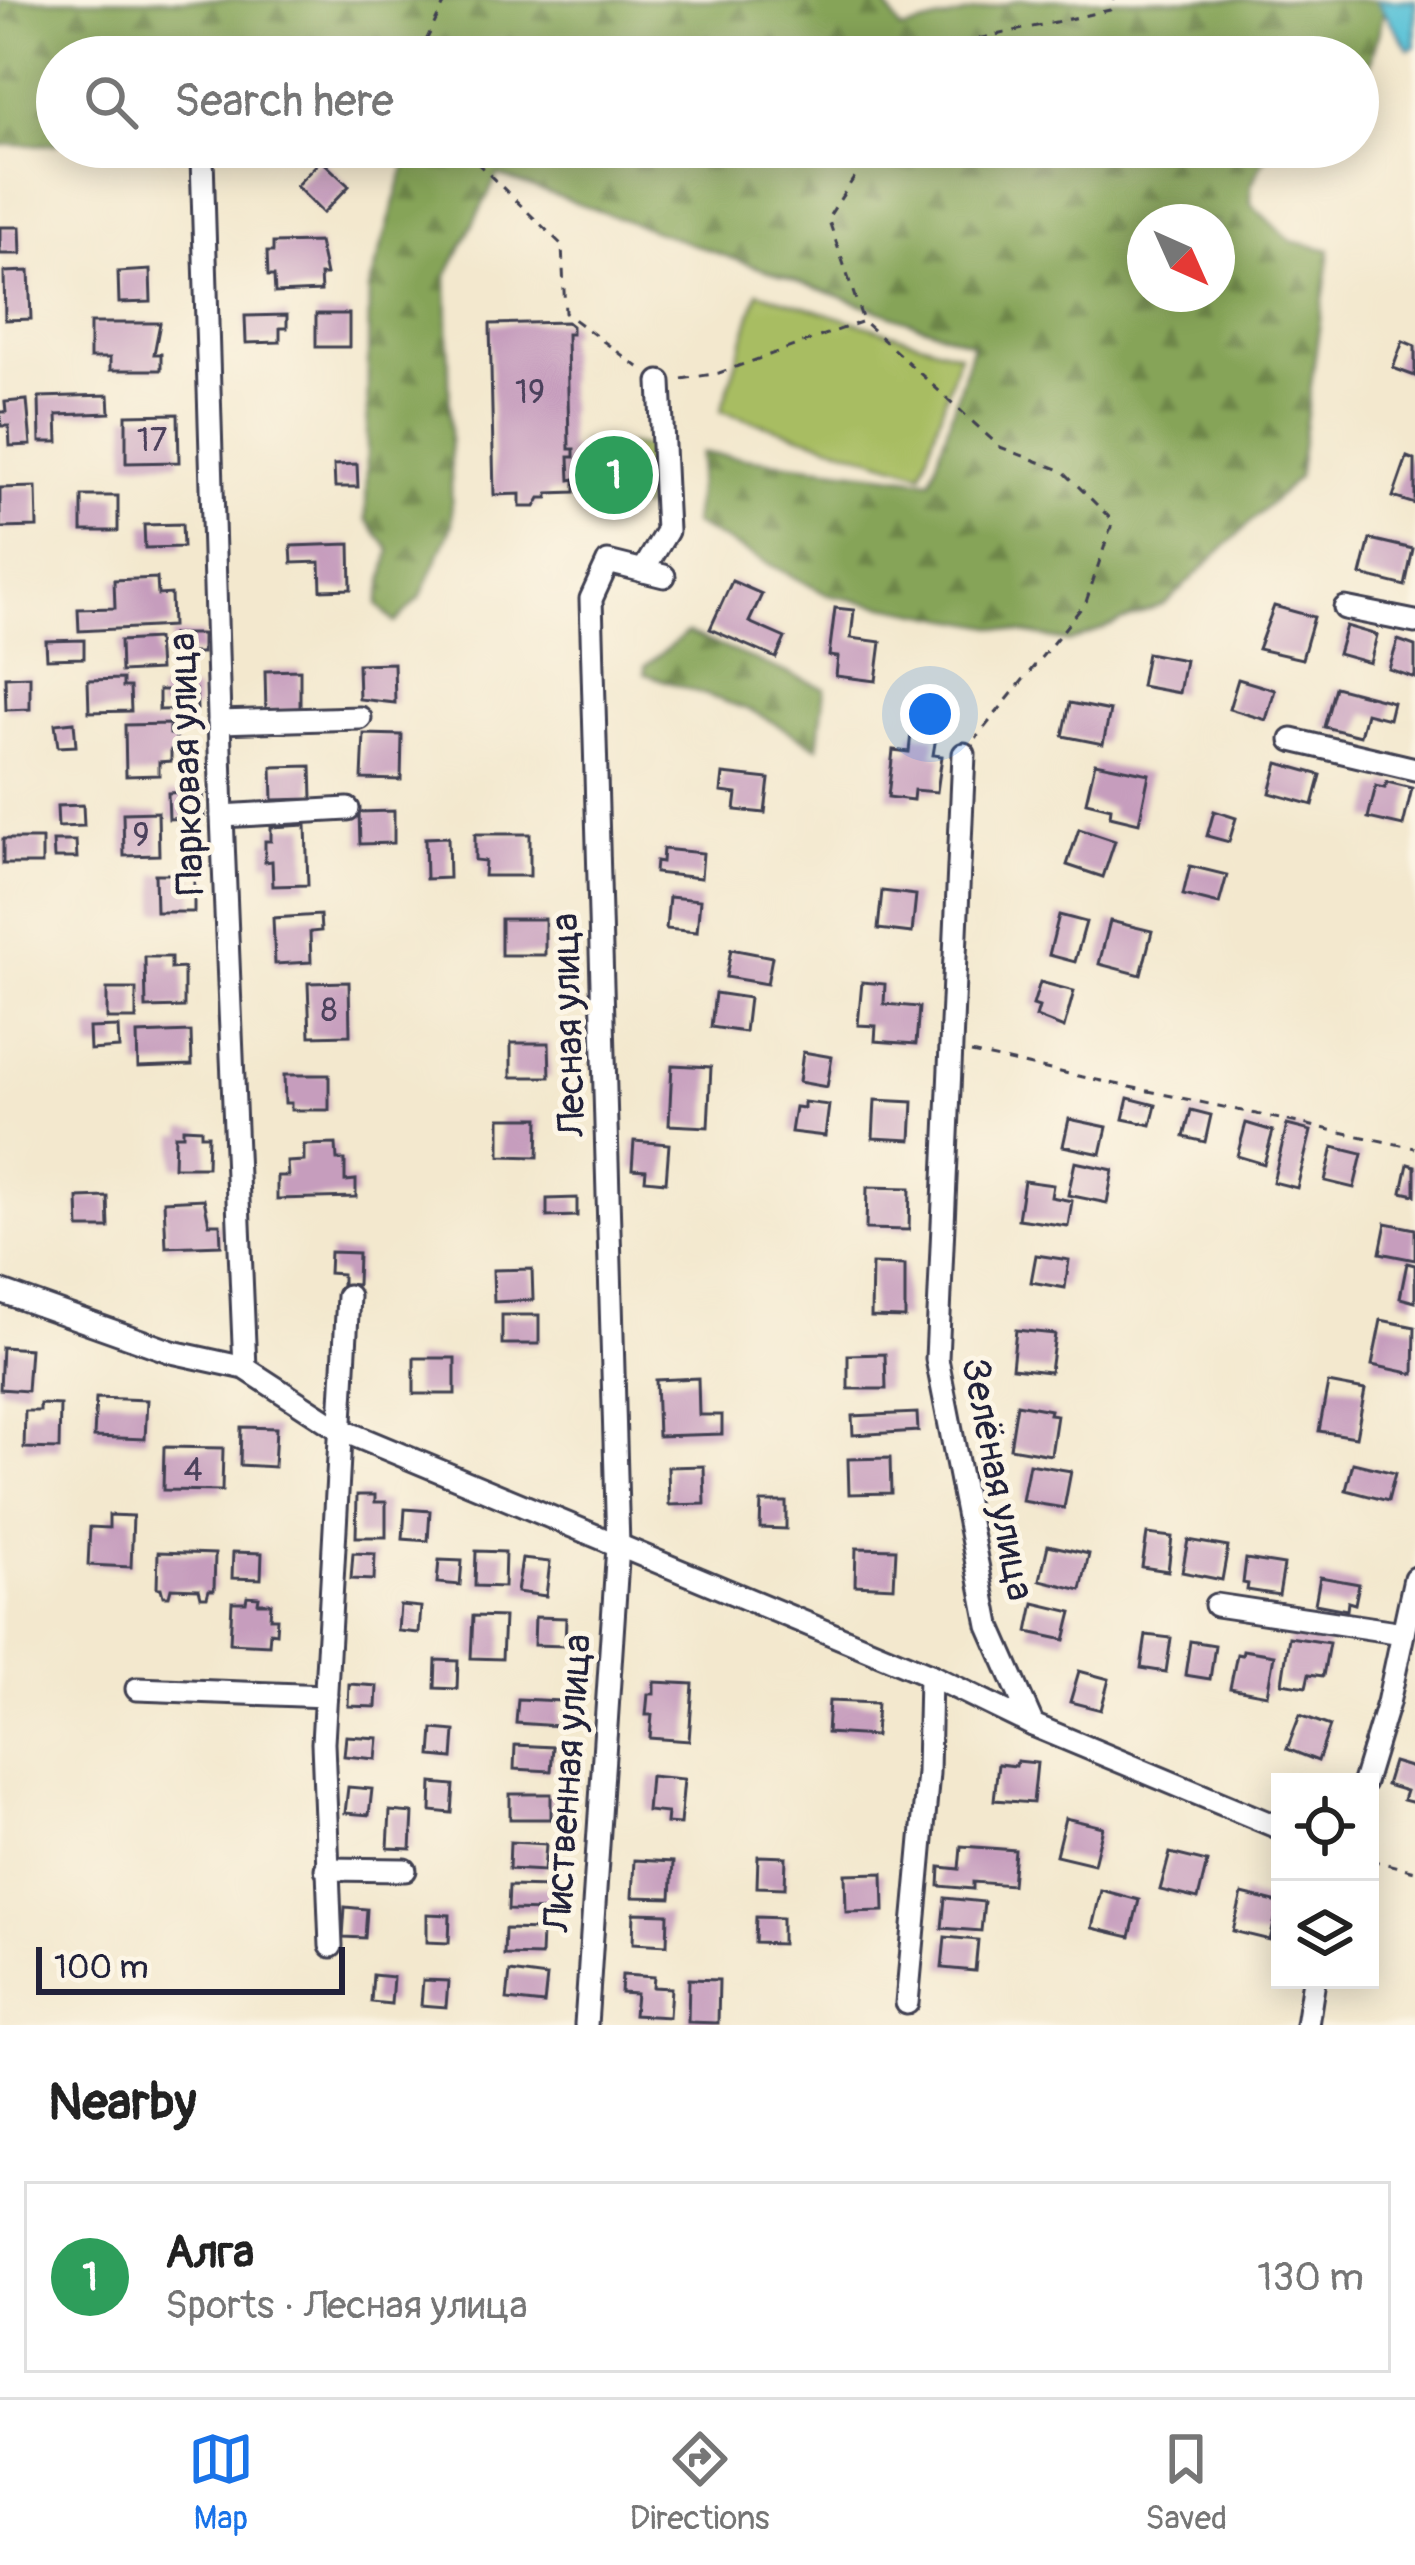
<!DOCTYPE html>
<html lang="en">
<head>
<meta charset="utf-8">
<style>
	body { margin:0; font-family:Pangolin,sans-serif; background:#f2f2f2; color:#222 }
	.controls { position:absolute; right:36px; bottom:36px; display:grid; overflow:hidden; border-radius:0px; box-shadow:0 6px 30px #0003 }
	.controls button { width:108px; height:108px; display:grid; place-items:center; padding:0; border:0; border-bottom:3px solid #e0e0e0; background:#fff; color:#222; font:60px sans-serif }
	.compass { position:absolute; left:1127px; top:204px; width:108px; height:108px; border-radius:50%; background:#fff; box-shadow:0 6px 30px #0003; rotate:135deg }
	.scale { position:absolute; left:36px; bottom:30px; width:309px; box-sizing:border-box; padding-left:12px; border:6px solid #22223b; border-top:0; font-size:33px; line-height:42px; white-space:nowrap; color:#22223b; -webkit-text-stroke:9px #fcf5e5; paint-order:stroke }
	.you { position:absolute; left:930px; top:714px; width:42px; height:42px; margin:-30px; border:9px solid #fff; border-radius:50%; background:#1a73e8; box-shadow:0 0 0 18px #1a73e833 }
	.badge { display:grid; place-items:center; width:78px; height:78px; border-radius:50%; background:#1a73e8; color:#fff; font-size:39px; font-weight:700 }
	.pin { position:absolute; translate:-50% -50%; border:6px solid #fff; box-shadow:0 3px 12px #0006 }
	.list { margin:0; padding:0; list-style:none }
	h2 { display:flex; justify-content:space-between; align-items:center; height:156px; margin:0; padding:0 48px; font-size:51px }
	h2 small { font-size:39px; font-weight:400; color:#767676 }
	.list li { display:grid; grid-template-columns:78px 1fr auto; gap:36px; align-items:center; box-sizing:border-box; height:192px; margin:0 24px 24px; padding:0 24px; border:3px solid #e0e0e0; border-radius:0px }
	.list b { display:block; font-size:45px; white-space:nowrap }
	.list p { margin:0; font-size:39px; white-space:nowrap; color:#767676 }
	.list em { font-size:39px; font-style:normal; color:#767676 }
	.icon { flex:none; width:66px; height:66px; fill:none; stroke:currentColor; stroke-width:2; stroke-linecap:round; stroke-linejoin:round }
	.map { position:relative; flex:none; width:1415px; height:2025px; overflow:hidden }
	.search { position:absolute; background:#fff; box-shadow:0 6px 30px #0003; left:36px; right:36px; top:36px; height:132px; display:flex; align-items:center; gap:30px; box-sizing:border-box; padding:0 42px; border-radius:66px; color:#767676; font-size:45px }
	.sheet { height:372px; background:#fff }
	nav { display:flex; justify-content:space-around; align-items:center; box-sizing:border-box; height:168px; border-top:3px solid #e0e0e0; background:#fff; font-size:33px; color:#767676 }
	nav a { display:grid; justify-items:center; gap:6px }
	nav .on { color:#1a73e8 }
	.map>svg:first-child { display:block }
</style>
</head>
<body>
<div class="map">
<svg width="1415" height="2025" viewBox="0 0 1415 2025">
	<defs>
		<pattern id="forest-firs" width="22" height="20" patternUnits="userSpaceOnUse" patternTransform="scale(3)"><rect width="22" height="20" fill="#86a458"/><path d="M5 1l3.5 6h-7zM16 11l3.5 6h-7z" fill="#6d854a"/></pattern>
	</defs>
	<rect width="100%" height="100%" fill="#fcf5e5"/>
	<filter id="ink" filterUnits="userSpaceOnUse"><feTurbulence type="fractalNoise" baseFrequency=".00833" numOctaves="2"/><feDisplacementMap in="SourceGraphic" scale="24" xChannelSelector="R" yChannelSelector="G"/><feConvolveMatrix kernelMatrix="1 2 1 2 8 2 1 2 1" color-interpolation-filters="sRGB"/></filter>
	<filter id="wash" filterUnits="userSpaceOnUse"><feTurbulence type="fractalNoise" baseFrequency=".004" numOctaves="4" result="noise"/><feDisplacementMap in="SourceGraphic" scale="48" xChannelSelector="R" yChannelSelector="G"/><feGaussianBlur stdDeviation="2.7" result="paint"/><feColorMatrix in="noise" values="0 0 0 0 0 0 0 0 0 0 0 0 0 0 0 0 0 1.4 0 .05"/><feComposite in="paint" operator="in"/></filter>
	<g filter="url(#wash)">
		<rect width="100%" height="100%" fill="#f3e8ce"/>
		<g fill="#a8bd62" stroke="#65704e" stroke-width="3">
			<path d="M758 292 959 354 922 473 721 411Z"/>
			<path d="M583 442 650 447 645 508 578 502Z"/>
		</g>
		<g fill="url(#forest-firs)" stroke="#54634a" stroke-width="3" fill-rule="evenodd">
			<path d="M0 0H883L901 30 1020 0H1387L1363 91 1358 92V57H57V144L0 145Z"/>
			<path d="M411 147H1270L1251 185V204L1291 241 1330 250 1298 477 1165 604 1070 642 828 595 693 524 701 453 931 480 973 344 498 175 447 275 452 525 421 596 395 623 378 605 390 550 366 519 369 290ZM1217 222V294H1145V222Z"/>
			<path d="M687 633 825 688 818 747 752 711 645 674V666Z"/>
		</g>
		<path fill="#5ac2d7" stroke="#3e7289" stroke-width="3" d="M1376 0H1415V47L1409 49Z"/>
		<g id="blocks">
			<g fill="#c69dbd">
				<path d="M321 160 349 186 323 213 296 186Z"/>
				<path d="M0 227H20L21 254H0Z"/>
				<path d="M319 242 326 275H320L321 291 275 293 274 276H268L267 252H273V243Z"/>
				<path d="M150 270 151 302 119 303 118 272Z"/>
				<path d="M29 271 31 319 5 320 4 272Z"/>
				<rect x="316" y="314" width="33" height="33"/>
				<path d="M287 315V328H280V342L246 343 245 316Z"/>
				<path d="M567 322 572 326V334H567L569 449H574V457H569L570 480 575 479V492L548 493V498H540L535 507H520V494L494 495 490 324Z"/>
				<path d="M90 323H160L154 354H161V370H110V358H90Z"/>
				<path d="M1403 341 1415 346V376L1393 368Z"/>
				<path d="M109 395 110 413 57 415 58 442H40L39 397Z"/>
				<path d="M27 400 31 445 10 446 9 426H1L0 412H6L5 402Z"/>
				<path d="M178 414 179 462 126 463V415Z"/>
				<path d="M1407 457 1415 460V504L1393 497Z"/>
				<path d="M357 464 358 487H335L334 465Z"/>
				<path d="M36 487 37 527 0 528V488Z"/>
				<rect x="82" y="496" width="36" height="35"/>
				<path d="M182 524 183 547 145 548 144 525Z"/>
				<path d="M1370 539 1413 549 1405 586 1361 575Z"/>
				<path d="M350 544 351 589 321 590 320 562 292 563 291 546Z"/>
				<path d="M157 578 158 595 171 594 172 626 79 631 78 609 115 608 114 580Z"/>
				<path d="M732 581 762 594 749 622 785 638 776 658 710 629Z"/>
				<path d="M1274 606 1314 617 1302 659 1258 649Z"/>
				<path d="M835 608 854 610 851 638 881 642 876 681 836 676 838 657 829 656Z"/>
				<path d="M1346 626 1377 635 1370 663 1338 654Z"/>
				<rect x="172" y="634" width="30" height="19"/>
				<path d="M157 639 159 670 121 672 120 641Z"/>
				<path d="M84 640V658L47 659 46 641Z"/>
				<path d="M1398 640 1415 646V678L1389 669Z"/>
				<path d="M1147 653 1185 660 1179 693 1141 686Z"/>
				<path d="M394 663 395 703 359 699 358 664Z"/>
				<path d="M300 670V711L266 712 265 671Z"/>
				<path d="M30 676V709L6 710 5 677Z"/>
				<path d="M123 679V687H130L131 711 89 712 88 680Z"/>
				<path d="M1238 679 1275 690 1266 720 1229 709Z"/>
				<path d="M1335 687 1393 702 1389 719 1366 713 1360 736 1324 727Z"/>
				<path d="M159 690H196L197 709 159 710Z"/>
				<path d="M1070 703 1110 711 1103 744 1063 736Z"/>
				<path d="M74 722 76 746 58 747 55 724Z"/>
				<path d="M170 724V734L176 735V750H171V761L159 762V775L126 776 125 725Z"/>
				<path d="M911 733 936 737 933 755 942 756 937 792 914 790 913 800 888 797 893 750 909 752Z"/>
				<path d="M364 734 402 735 401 780 362 779Z"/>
				<path d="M1095 763 1149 774 1139 823 1110 816 1111 808 1086 802Z"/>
				<path d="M1278 763 1321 775 1313 805 1270 793Z"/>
				<path d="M311 766 312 799 273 800 272 767Z"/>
				<path d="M723 774 769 779 765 813 735 810 737 794 721 792Z"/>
				<path d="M1387 782 1412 788 1403 826 1368 818 1376 786 1385 788Z"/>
				<path d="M203 791 204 817 169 819 168 793Z"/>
				<path d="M83 805 84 826 58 827 57 806Z"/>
				<path d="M394 811V843L360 844 359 812Z"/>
				<path d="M1214 811 1236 818 1229 842 1207 836Z"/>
				<path d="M158 812 159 855 124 856 123 813Z"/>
				<path d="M306 825 308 885 273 886 272 861 265 862V841H271V827Z"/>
				<path d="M1079 829 1115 841 1103 877 1067 865Z"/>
				<path d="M475 834H530V876H484L485 861 475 860Z"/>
				<path d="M448 837 449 878 426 879 425 838Z"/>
				<rect x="3" y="839" width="39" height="25"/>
				<path d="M53 841H76L77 858H54Z"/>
				<path d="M663 849 703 853 701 878 655 873 656 861 662 862Z"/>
				<path d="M1190 866 1227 875 1219 904 1183 895Z"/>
				<path d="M155 874H194V912H156Z"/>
				<path d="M882 891 916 895 912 933 878 929Z"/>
				<path d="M669 897 700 900 697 932 666 929Z"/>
				<path d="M320 915 321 931 310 932 311 962 275 964 273 918Z"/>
				<path d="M1059 915 1086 922 1075 962 1049 955Z"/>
				<rect x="501" y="919" width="44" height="36"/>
				<path d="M1110 921 1152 931 1141 975 1099 964Z"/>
				<path d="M731 949 772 957 767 984 726 977Z"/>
				<path d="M145 957H171V969L184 968V1007L146 1008Z"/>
				<path d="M349 982 350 1035 310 1036 308 983Z"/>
				<path d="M862 982 885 984 884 1004 919 1007 916 1044 875 1041 876 1026 858 1025Z"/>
				<path d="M1040 982 1074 991 1064 1028 1036 1017 1039 1007 1033 1005Z"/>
				<rect x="107" y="989" width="29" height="30"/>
				<path d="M715 993 749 998 745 1032 711 1027Z"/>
				<path d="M118 1027 119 1048 90 1050 89 1028Z"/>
				<path d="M191 1032 192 1065 138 1067 137 1034Z"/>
				<path d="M511 1043H549L550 1077H511Z"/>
				<path d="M803 1052 832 1057 827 1087 799 1082Z"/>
				<path d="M672 1065 711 1067 708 1127 669 1125Z"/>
				<path d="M284 1075H329V1110H291V1103H285Z"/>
				<path d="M1128 1098 1156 1105 1151 1125 1123 1119Z"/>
				<path d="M875 1100 913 1102 911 1140 873 1138Z"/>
				<path d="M804 1102 829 1105 825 1136 791 1132 795 1107 804 1108Z"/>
				<path d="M1191 1110 1211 1115 1205 1142 1184 1137Z"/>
				<path d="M500 1118H539L538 1157 500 1156Z"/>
				<path d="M1069 1119 1107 1127 1101 1154 1063 1146Z"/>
				<path d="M1246 1123 1273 1131 1264 1164 1237 1156Z"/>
				<path d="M1287 1125 1311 1131 1297 1188 1273 1182Z"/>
				<path d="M183 1128 201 1129V1135H208L207 1167H174L175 1135H183Z"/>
				<path d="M634 1141 669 1144 666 1182 645 1180 646 1170 632 1169Z"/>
				<path d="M336 1144 337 1160H345V1181L356 1180V1197L277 1199V1176H288L287 1162 304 1161V1145Z"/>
				<path d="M1333 1147 1362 1154 1354 1188 1325 1181Z"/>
				<path d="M1075 1162 1113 1170 1107 1203 1068 1195Z"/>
				<path d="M1408 1164 1415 1166V1195L1402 1192Z"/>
				<path d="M1024 1181 1053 1185 1051 1197 1072 1201 1068 1226 1018 1219Z"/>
				<path d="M867 1187 910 1188 909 1230 866 1229Z"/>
				<path d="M108 1197 109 1228H79L78 1198Z"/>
				<path d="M577 1198V1216L547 1217V1199Z"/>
				<path d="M204 1199 209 1224H220L221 1245 166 1247 164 1201Z"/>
				<path d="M1386 1223 1415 1229V1260L1380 1253Z"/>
				<path d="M330 1252 358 1253 357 1285 342 1284V1274L329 1273Z"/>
				<path d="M1036 1255 1069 1260 1065 1288 1031 1282Z"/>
				<path d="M1407 1263 1415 1265V1302L1400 1298Z"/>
				<path d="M872 1264 905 1265V1318L871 1317Z"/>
				<path d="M532 1269 533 1300 494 1302 493 1270Z"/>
				<rect x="502" y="1315" width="37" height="29"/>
				<path d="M1381 1320 1415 1327 1414 1374 1372 1365Z"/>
				<path d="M1016 1330 1055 1334 1050 1372 1012 1368Z"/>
				<path d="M2 1347 30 1349 27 1391 0 1389Z"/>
				<path d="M885 1354 886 1389H848V1355Z"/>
				<rect x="414" y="1358" width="41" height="36"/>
				<path d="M698 1378 699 1415H722V1434L658 1436 656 1380Z"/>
				<path d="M1328 1383 1365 1390 1356 1437 1319 1431Z"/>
				<path d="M96 1398 147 1400 145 1439 94 1437Z"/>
				<path d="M40 1404 60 1405 59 1449 24 1448 25 1411H40Z"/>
				<path d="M1017 1404 1050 1410 1049 1414 1057 1415 1051 1455 1010 1448Z"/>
				<path d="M917 1413 918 1431 853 1435 852 1416Z"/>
				<path d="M241 1427 276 1428 274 1467 240 1465Z"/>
				<path d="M164 1447 223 1448 222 1491 163 1490Z"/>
				<path d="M890 1458 891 1493 849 1494 848 1459Z"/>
				<path d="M1353 1463 1395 1473 1388 1501 1346 1490Z"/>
				<path d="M1029 1464 1071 1471 1064 1508 1022 1501Z"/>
				<path d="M704 1466 705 1504 669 1505 668 1467Z"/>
				<path d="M357 1495H375V1502H386V1537H356Z"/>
				<path d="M761 1502H786V1529L760 1528Z"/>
				<path d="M405 1509 430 1511 428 1541 403 1539Z"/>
				<path d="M109 1515 133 1516 131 1567 88 1565 90 1527 109 1528Z"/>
				<path d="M1147 1534 1172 1537 1168 1571 1142 1567Z"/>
				<path d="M1188 1540 1228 1547 1222 1580 1182 1572Z"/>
				<path d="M1048 1545 1089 1554 1081 1590 1040 1580Z"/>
				<path d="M856 1548 896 1549 894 1587 855 1585Z"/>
				<path d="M476 1551 505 1552 504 1587 475 1586Z"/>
				<path d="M158 1552 215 1554 214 1590H209L207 1597H201L199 1589 171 1588 169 1596H163L161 1588H157Z"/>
				<path d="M233 1552 262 1553 261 1579 232 1578Z"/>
				<path d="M353 1553 375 1554 374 1580 351 1579Z"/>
				<path d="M522 1559 550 1562 546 1596 517 1592Z"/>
				<path d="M1246 1559 1284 1565 1279 1595 1247 1590 1248 1584 1243 1583Z"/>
				<path d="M439 1560 462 1561 460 1585 437 1583Z"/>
				<path d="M1320 1577 1359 1584 1355 1604 1348 1602 1347 1610 1315 1604Z"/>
				<path d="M247 1596 259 1597 258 1603H271L270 1618H277L276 1633 270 1632 269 1645 230 1643 232 1602H246Z"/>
				<path d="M1034 1603 1072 1612 1065 1640 1028 1632Z"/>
				<path d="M400 1605 421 1607 419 1633 398 1631Z"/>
				<path d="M473 1616 504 1617 502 1659 471 1658Z"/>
				<path d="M535 1617 566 1618 565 1646 534 1645Z"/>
				<path d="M1146 1635 1171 1638 1166 1672 1141 1668Z"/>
				<path d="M1289 1637 1329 1643 1323 1676 1309 1674 1306 1687 1282 1683Z"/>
				<path d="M1190 1641 1215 1645 1210 1679 1185 1675Z"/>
				<path d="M1243 1650 1274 1655 1267 1695 1230 1688 1237 1654 1242 1655Z"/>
				<path d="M436 1660 458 1661 457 1689 435 1688Z"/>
				<path d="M1079 1671 1109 1679 1101 1710 1070 1702Z"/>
				<path d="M654 1682 693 1684 689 1741 650 1738 652 1715H646L648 1694H654Z"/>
				<path d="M349 1684 377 1686 376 1707 348 1706Z"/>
				<path d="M518 1699 561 1701 559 1726 516 1723Z"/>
				<path d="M829 1701 877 1703 875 1736 827 1733Z"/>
				<path d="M1300 1715 1330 1726 1318 1761 1287 1749Z"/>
				<path d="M433 1729 455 1731 453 1758 431 1756Z"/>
				<path d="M346 1736 378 1738 376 1759 344 1756Z"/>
				<path d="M515 1745 553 1747 551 1771 514 1769Z"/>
				<path d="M1017 1761 1037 1763 1033 1803 994 1800 998 1764 1016 1766Z"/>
				<path d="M1393 1762 1413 1768 1415 1803 1403 1800 1406 1791 1386 1785Z"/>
				<path d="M650 1776 684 1779 680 1824 666 1823 667 1813 647 1811Z"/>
				<path d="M432 1783 454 1785 452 1813 431 1811Z"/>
				<path d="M348 1787 372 1789 369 1815 345 1813Z"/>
				<rect x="510" y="1794" width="41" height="25"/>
				<path d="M390 1811 413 1813 411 1849 388 1848Z"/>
				<path d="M1065 1818 1103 1827 1094 1864 1056 1855Z"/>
				<path d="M510 1842 546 1844 544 1871 509 1869Z"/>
				<path d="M961 1846 1015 1850 1012 1885 973 1882V1889L939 1886 940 1867 959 1869Z"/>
				<path d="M1170 1853 1207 1862 1198 1899 1160 1890Z"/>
				<path d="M758 1856 786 1857 785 1888 757 1887Z"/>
				<path d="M634 1860 673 1862 671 1898 632 1897Z"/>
				<path d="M883 1873 884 1911 846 1912 845 1874Z"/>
				<path d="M509 1886 549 1887 548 1911 508 1910Z"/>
				<path d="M1101 1890 1139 1900 1130 1937 1092 1928Z"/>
				<path d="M1242 1894 1279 1903 1270 1940 1233 1931Z"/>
				<path d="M945 1898 984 1902 981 1931 942 1928Z"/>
				<path d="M345 1907 367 1909 365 1938 343 1937Z"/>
				<path d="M634 1913 668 1914 667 1945 633 1943Z"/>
				<path d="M427 1914 450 1915 449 1943 427 1942Z"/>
				<path d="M756 1917 782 1918V1944L755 1943Z"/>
				<path d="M505 1929 542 1930 541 1956 504 1955Z"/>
				<path d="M945 1937 978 1940 975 1971 942 1968Z"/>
				<path d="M510 1972 547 1977 544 2004 507 2000Z"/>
				<path d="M373 1975 393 1977 391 2004 371 2002Z"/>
				<path d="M622 1975 654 1977 653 1987 671 1988 669 2017 634 2015 636 1994 621 1993Z"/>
				<path d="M689 1979 719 1980 718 2023 688 2022Z"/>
				<path d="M423 1980 448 1981 446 2007 421 2005Z"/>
			</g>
		</g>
	</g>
	<g filter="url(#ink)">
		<use href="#blocks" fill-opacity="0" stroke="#414051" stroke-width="3"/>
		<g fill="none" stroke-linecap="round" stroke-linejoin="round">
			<defs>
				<g id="minor">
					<path d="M202 158 222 816 245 1368"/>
					<path d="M643 571 667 531 660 382"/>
					<path d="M1345 608 1415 622"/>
					<path d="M219 722 360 718"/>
					<path d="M1292 740 1415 769"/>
					<path d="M964 754 937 1359 989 1625 1033 1725 1280 1828"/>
					<path d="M222 816 348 809"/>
					<path d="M0 1291 172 1352 245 1368 339 1429 930 1675 1033 1725"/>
					<path d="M1216 1605 1403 1633"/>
					<path d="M137 1689 326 1696"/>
					<path d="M1364 1782 1388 1703 1415 1578"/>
					<path d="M326 1869 405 1870"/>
					<path d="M331 1946 323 1743 348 1296"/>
					<path d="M907 2003 928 1773 930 1675"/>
					<path d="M586 2025 618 1546 591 599 608 562 664 576"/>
					<path d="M1307 2025 1314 1980"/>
				</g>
			</defs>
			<use href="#minor" stroke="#414051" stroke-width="27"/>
			<g stroke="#414051" stroke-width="3" stroke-dasharray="9 9" stroke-linecap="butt">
				<path d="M418 57 446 0"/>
				<path d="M950 57 964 42 1110 10 1114 0"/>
				<path d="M467 147 473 159 562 245 565 313 641 369"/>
				<path d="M874 147 828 218 863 321 1000 447 1063 471 1113 521 1086 602 976 738"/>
				<path d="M222 157 326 151 330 147"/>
				<path d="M682 379 719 373 861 322"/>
				<path d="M971 1053 1415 1148"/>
				<path d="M1370 1860 1415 1871"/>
			</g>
			<use href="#minor" stroke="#fff" stroke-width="21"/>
		</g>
	</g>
	<g text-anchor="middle" stroke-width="10" stroke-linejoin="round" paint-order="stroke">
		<g font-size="33" fill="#4b415c">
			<text x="530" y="403">19</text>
			<text x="152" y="451">17</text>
			<text x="141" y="846">9</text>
			<text x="329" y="1021">8</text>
			<text x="193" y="1481">4</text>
		</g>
		<g font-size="39" fill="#22223b" stroke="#fcf5e5">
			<text transform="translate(185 764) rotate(-92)" y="14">Парковая улица</text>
			<text transform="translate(567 1025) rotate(-92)" y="14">Лесная улица</text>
			<text transform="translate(999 1479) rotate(79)" y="14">Зелёная улица</text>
			<text transform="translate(566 1783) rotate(-86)" y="14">Лиственная улица</text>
		</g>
	</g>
</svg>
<div class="controls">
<button><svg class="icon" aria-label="locate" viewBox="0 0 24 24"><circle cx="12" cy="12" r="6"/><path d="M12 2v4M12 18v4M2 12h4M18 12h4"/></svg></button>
<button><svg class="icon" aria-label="layers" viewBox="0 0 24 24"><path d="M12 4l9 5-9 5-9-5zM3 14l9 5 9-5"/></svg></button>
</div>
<svg class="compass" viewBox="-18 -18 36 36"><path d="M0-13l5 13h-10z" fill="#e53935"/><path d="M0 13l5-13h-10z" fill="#767676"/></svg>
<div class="scale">100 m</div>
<div class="you"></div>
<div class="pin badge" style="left:614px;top:475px;background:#2e9e5b">1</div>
<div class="search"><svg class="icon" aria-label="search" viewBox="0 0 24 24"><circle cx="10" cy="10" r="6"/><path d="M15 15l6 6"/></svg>Search here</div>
</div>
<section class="sheet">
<h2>Nearby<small></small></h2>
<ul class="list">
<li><span class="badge" style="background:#2e9e5b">1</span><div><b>Алга</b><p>Sports · Лесная улица</p></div><em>130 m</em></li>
</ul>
</section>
<nav>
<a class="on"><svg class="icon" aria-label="map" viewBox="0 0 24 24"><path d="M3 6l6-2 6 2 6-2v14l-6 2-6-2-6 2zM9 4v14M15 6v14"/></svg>Map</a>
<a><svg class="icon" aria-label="directions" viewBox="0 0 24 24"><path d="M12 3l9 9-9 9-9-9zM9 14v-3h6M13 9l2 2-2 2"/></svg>Directions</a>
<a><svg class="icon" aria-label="saved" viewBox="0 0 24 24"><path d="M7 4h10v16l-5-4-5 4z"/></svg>Saved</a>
</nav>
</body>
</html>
